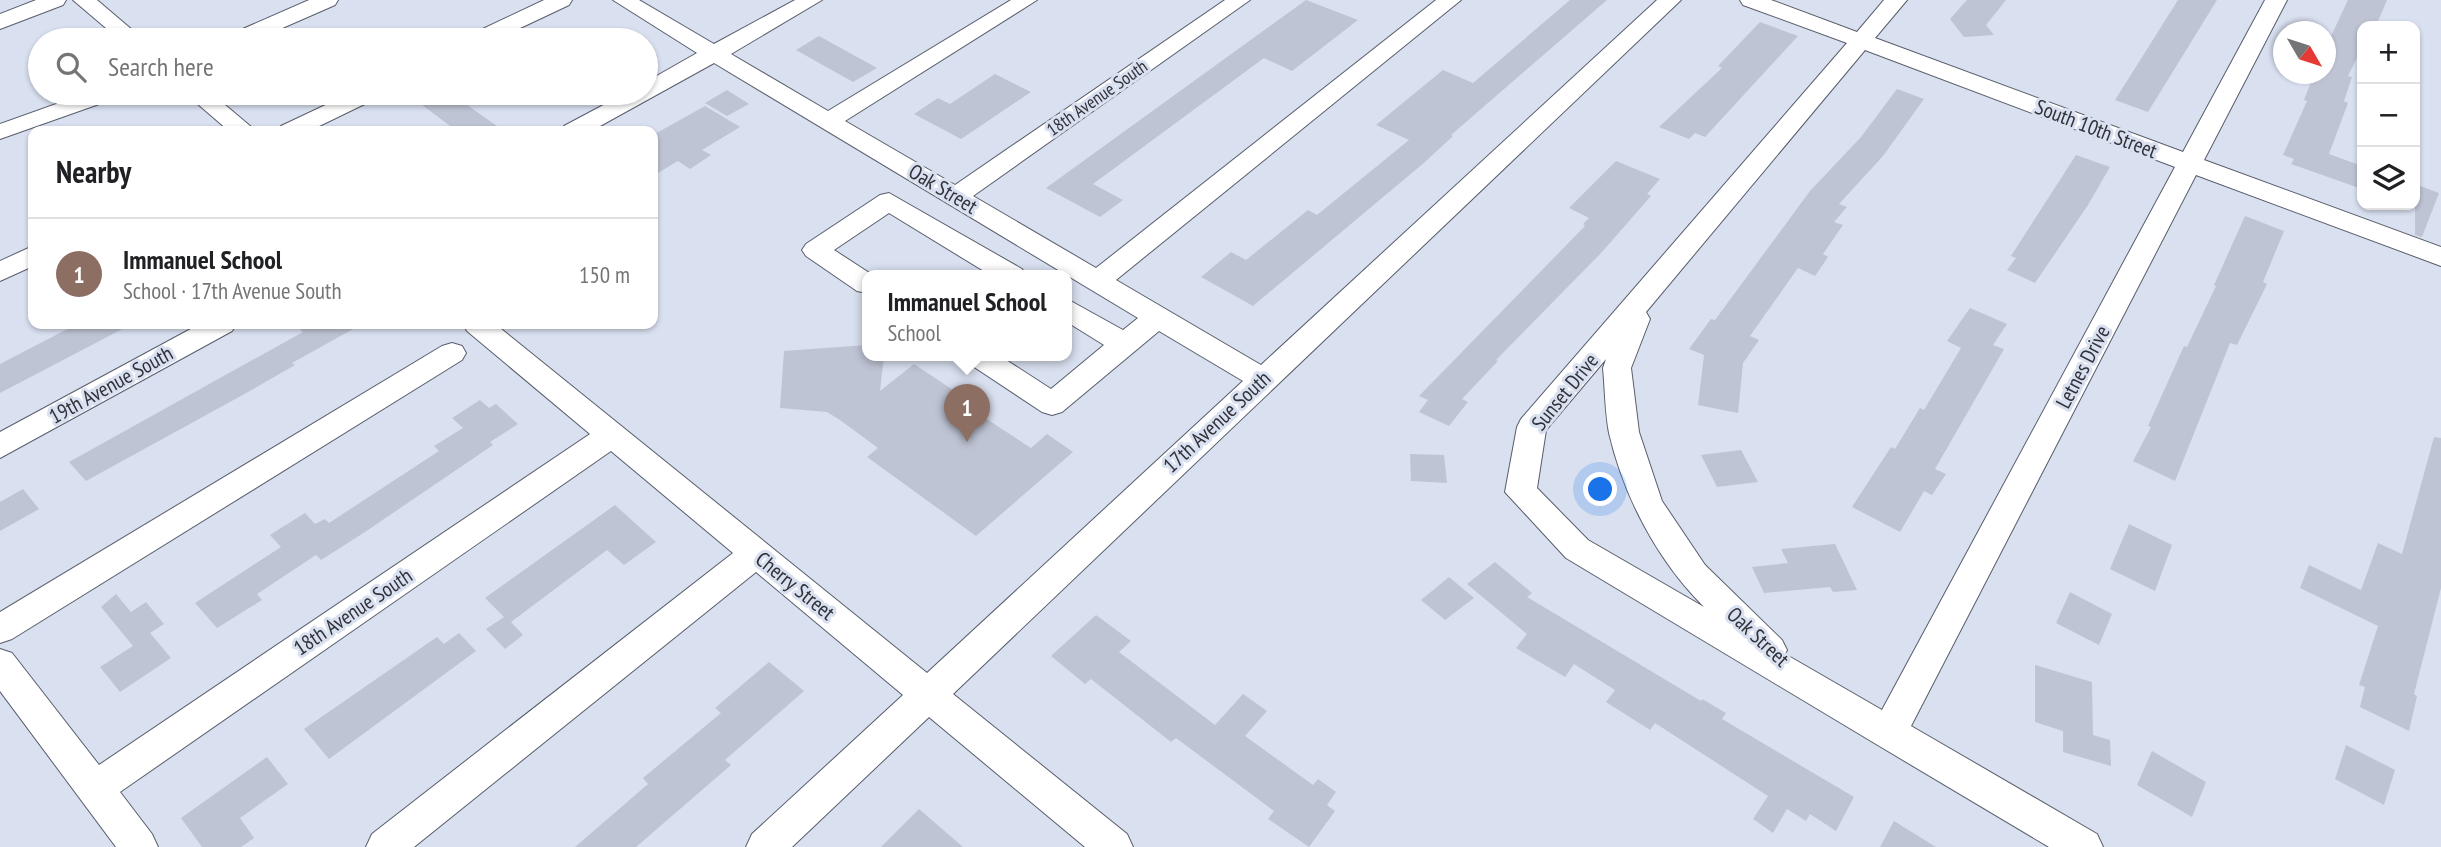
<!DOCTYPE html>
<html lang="en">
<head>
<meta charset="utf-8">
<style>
	body { margin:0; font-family:"PT Sans Narrow",sans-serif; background:#f6f6f6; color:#202124 }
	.controls { position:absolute; right:21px; top:21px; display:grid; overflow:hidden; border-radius:14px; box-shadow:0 2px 5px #0004 }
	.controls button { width:63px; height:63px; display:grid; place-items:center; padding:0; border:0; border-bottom:2px solid #e0e0e0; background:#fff; color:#202124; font:35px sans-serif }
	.compass { position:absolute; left:2273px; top:21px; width:63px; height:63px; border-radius:50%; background:#fff; box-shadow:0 2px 5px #0004; rotate:129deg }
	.you { position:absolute; left:1601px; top:490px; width:24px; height:24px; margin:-18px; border:5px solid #fff; border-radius:50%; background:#1a73e8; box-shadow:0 0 0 10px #1a73e833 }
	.badge { display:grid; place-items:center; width:46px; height:46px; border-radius:50%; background:#697622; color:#fff; font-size:23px; font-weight:700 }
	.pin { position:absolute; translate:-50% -58px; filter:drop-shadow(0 2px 4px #0008) }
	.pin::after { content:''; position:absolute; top:37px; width:24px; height:21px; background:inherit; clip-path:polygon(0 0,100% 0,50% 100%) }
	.popup { position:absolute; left:862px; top:270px; width:210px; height:91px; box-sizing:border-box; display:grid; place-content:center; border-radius:14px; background:#fff; filter:drop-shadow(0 2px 5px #0005); font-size:23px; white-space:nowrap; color:#757577 }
	.popup b { font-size:26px; color:#202124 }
	.popup::after { content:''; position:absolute; left:50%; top:100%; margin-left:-14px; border:14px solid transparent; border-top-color:#fff }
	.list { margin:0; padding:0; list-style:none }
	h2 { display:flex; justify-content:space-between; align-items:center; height:91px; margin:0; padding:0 28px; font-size:30px }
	h2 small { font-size:23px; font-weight:400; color:#757577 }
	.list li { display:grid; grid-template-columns:46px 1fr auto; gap:21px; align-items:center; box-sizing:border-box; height:112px; padding:0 28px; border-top:2px solid #e0e0e0 }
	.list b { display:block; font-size:26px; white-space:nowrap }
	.list p { margin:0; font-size:23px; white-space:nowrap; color:#757577 }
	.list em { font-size:23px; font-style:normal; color:#757577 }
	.icon { flex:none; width:38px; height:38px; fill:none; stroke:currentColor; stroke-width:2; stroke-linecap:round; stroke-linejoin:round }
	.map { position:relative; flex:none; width:2441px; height:847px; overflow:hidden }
	.search { position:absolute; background:#fff; box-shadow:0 2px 5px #0004; left:28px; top:28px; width:630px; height:77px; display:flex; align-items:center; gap:18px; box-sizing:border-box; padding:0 24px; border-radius:38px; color:#757577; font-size:26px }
	.panel { position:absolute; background:#fff; box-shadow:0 2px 5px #0004; left:28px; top:126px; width:630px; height:203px; border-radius:14px }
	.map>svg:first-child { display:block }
</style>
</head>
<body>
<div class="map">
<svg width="2441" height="847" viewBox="0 0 2441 847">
	<rect width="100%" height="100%" fill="#d9e0f0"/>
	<g fill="#bec4d4">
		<path d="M1306 0 1358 20 1292 71 1264 58 1093 184 1123 200 1100 217 1046 188Z"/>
		<path d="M1570 0H1607L1451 135 1453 136 1425 162 1253 306 1201 277 1231 252 1246 260 1308 210 1317 215 1409 140 1376 125 1393 111 1443 70 1473 83Z"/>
		<path d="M1967 0H2006L1986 25 1994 35 1964 37 1950 19Z"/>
		<path d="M2178 0H2217L2148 112 2115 100Z"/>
		<path d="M2348 0H2387L2376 26H2362V48L2348 76 2352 77 2344 101 2348 103 2329 154 2362 166V189L2291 164 2294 159 2283 155 2307 101 2304 100 2314 74H2326V47Z"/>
		<path d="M1760 22 1798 36 1705 137 1695 133 1689 139 1659 127 1722 68 1718 66Z"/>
		<path d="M819 36 877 68 853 82 796 50Z"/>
		<path d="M995 74 1031 92 961 139 914 114 938 98 950 104Z"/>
		<path d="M1897 89 1924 99 1883 156 1839 204 1847 207 1834 222 1843 225 1823 254 1828 257 1815 276 1798 268 1750 336 1759 340 1743 363 1738 413 1698 405 1704 355 1689 349 1711 319 1715 320 1810 191 1861 137Z"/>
		<path d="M727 90 749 104 727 116 705 103Z"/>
		<path d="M406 93H450L504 131H457Z"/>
		<path d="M705 106 740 127 702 150 711 155 690 169 678 161 653 176V135Z"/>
		<path d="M2076 155 2110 167 2088 205 2035 283 2007 270 2016 258 2011 256Z"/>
		<path d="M1616 161 1660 179 1647 194 1651 196 1602 252 1496 360 1498 361 1462 399 1468 402 1449 426 1419 412 1428 400 1419 396 1585 226 1583 224 1589 218 1569 208Z"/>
		<path d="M2415 184 2439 193 2422 237 2415 235Z"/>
		<path d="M2245 216 2284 231 2263 282 2267 284 2237 345 2230 343 2175 481 2133 461 2151 427 2148 426 2184 346 2187 347 2216 286 2214 285Z"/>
		<path d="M1970 308 2007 324 1993 345 2004 349 1935 469 1946 474 1932 495 1924 491 1900 532 1852 507 1891 447 1895 449 1920 408 1924 410 1961 348 1947 341Z"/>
		<path d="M77 324H132L0 393V364Z"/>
		<path d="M294 324H362L292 363 295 365 248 392 86 481 69 462 303 332Z"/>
		<path d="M867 345V356H884L880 391 914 364 977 406 973 410 1031 448 1047 434 1073 452 976 536 867 457 878 448 840 420 827 412 780 408 784 351Z"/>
		<path d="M480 400 489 408 496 404 518 424 490 442 493 445 365 532 321 560 316 555 257 594 262 600 217 628 195 603 281 547 270 535 305 513 315 524 325 519 329 523 439 451 434 446 463 428 452 418Z"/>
		<path d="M2434 437 2441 438V588L2414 694 2417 696 2409 731 2360 707 2365 687 2359 685 2378 626 2300 588 2309 565 2361 590 2378 543 2402 554Z"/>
		<path d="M1741 450 1758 482 1717 487 1701 455Z"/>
		<path d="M1410 454 1444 455 1447 483 1411 481Z"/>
		<path d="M23 489 39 509 0 531V502Z"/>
		<path d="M615 505 656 542 624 565 607 550 511 622 523 635 505 649 486 629 504 617 485 598Z"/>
		<path d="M2129 524 2172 545 2155 591 2110 569Z"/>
		<path d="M1835 544 1857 590 1833 592 1830 587 1764 593 1752 567 1788 563 1781 549Z"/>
		<path d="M1495 562 1532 593 1527 597 1701 701 1702 699 1726 713 1722 719 1854 797 1836 831 1810 814 1806 821 1787 809 1773 833 1753 819 1768 796 1655 723 1650 730 1606 702 1615 690 1574 664 1565 677 1516 648 1527 634 1467 584Z"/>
		<path d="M1449 577 1474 598 1445 620 1421 600Z"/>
		<path d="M2070 592 2112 614 2099 645 2056 623Z"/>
		<path d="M116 594 131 612 146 602 164 624 150 633 171 658 120 692 100 667 133 646 101 607Z"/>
		<path d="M1096 615 1131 641 1119 652 1215 725 1243 694 1267 711 1245 736 1313 785 1318 779 1336 792 1327 805 1335 811 1309 847 1268 819 1274 811 1176 738 1171 742 1091 679 1085 684 1051 656Z"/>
		<path d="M459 633 476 651 329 759 304 729 437 637 444 644Z"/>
		<path d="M769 662 804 691 725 760 731 765 636 847H575L648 784 643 778 721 713 715 708Z"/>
		<path d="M2035 665 2092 682 2093 735 2110 740 2111 766 2063 752V731L2035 722Z"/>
		<path d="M2346 745 2395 770 2384 805 2335 779Z"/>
		<path d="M2152 751 2206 782 2192 817 2137 785Z"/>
		<path d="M267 757 288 784 240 818 254 838 241 847H202L181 818Z"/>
		<path d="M919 809 963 847H881Z"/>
		<path d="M1894 821 1936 847H1880Z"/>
	</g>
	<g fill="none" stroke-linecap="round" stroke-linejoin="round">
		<defs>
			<g id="minor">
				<path d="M36 0H66L63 5 0 29V14Z"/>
				<path d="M73 0H97L144 40H120Z"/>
				<path d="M309 0H338L335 5 255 40H226L229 35Z"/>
				<path d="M544 0H572L569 5 495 40H467L470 35Z"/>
				<path d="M613 0H639L714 44 795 0H822L731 54 828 111 1011 0H1037L845 121 955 185 1225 0H1250L973 196 1096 268 1436 0H1461L1116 280 1261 365 1657 0H1681L953 694 1127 834 1133 847H1085L929 717 792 847H746L752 834 903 695 756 572 414 847H366L372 834 733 553 611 451 120 792 152 834 158 847H116L0 691V649L12 653 99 765 590 434 467 331 463 324H495L927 673 1243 381 1159 331 1062 412 1052 415 1042 412 968 363 964 356H1000L1051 389 1104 345 1067 322V299L1123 330 1138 318 714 63 591 131H561L564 126 626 93H646V82L697 53Z"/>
				<path d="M1740 0H1771L1857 32 1884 0H1907L1875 38 2183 152 2265 0H2287L2204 160 2441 247V266L2196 175 1911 726 2097 834 2103 847H2049L1876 744 1566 558 1505 492 1517 427 1521 419 1847 43 1743 5ZM1865 50 2175 167 1882 710 1785 654 1787 650 1782 640 1705 565 1662 501 1639 432 1631 368 1650 319 1646 312ZM1606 359 1603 368C1605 389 1605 412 1609 433 1624 497 1657 560 1704 607L1588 540 1537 488 1546 430Z"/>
				<path d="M87 93H120L116 98 0 139V124Z"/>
				<path d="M185 93H211L256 131H229Z"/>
				<path d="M351 93H381L377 98 309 131H278L281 126Z"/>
				<path d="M889 193 1022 269 1025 276H992L889 213 834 250 874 276H867V293L857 291 806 256 802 250 806 244 880 195Z"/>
				<path d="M33 246V266L0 281V261Z"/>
				<path d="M200 324H236L232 331 0 458V432Z"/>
				<path d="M452 343 462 346 466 353 462 360 12 639 0 643V612L442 346Z"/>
			</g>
		</defs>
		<use href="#minor" stroke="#585d6b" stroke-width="2"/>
		<use href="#minor" fill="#fff" fill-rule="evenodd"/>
	</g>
	<g text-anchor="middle" stroke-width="6" stroke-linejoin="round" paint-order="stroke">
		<g font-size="18" fill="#303239" stroke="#d9e0f0">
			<text transform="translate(1097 98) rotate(-35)" y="6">18th Avenue South</text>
		</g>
		<g font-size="21" fill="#303239" stroke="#d9e0f0">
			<text transform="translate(2096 129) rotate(21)" y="7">South 10th Street</text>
			<text transform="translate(943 189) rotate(31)" y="7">Oak Street</text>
			<text transform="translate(2083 367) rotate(-62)" y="7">Letnes Drive</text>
			<text transform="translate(111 385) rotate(-29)" y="7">19th Avenue South</text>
			<text transform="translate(1565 392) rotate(-51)" y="7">Sunset Drive</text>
			<text transform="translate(1217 422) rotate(-43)" y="7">17th Avenue South</text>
			<text transform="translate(795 586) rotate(39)" y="7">Cherry Street</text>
			<text transform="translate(353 612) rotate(-34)" y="7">18th Avenue South</text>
			<text transform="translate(1758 637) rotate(43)" y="7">Oak Street</text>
		</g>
	</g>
</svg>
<div class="controls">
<button>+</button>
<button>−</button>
<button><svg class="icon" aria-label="layers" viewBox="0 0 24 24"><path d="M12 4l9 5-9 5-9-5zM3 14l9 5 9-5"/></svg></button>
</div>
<svg class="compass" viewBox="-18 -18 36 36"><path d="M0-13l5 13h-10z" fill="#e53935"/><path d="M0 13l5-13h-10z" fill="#757577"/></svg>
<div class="you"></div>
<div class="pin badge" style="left:967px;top:442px;background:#8d6e63">1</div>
<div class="popup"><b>Immanuel School</b>School</div>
<div class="search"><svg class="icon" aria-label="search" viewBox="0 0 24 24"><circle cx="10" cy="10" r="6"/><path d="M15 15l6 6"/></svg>Search here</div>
<section class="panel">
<h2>Nearby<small></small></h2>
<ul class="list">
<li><span class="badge" style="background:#8d6e63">1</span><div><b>Immanuel School</b><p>School · 17th Avenue South</p></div><em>150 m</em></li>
</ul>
</section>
</div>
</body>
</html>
